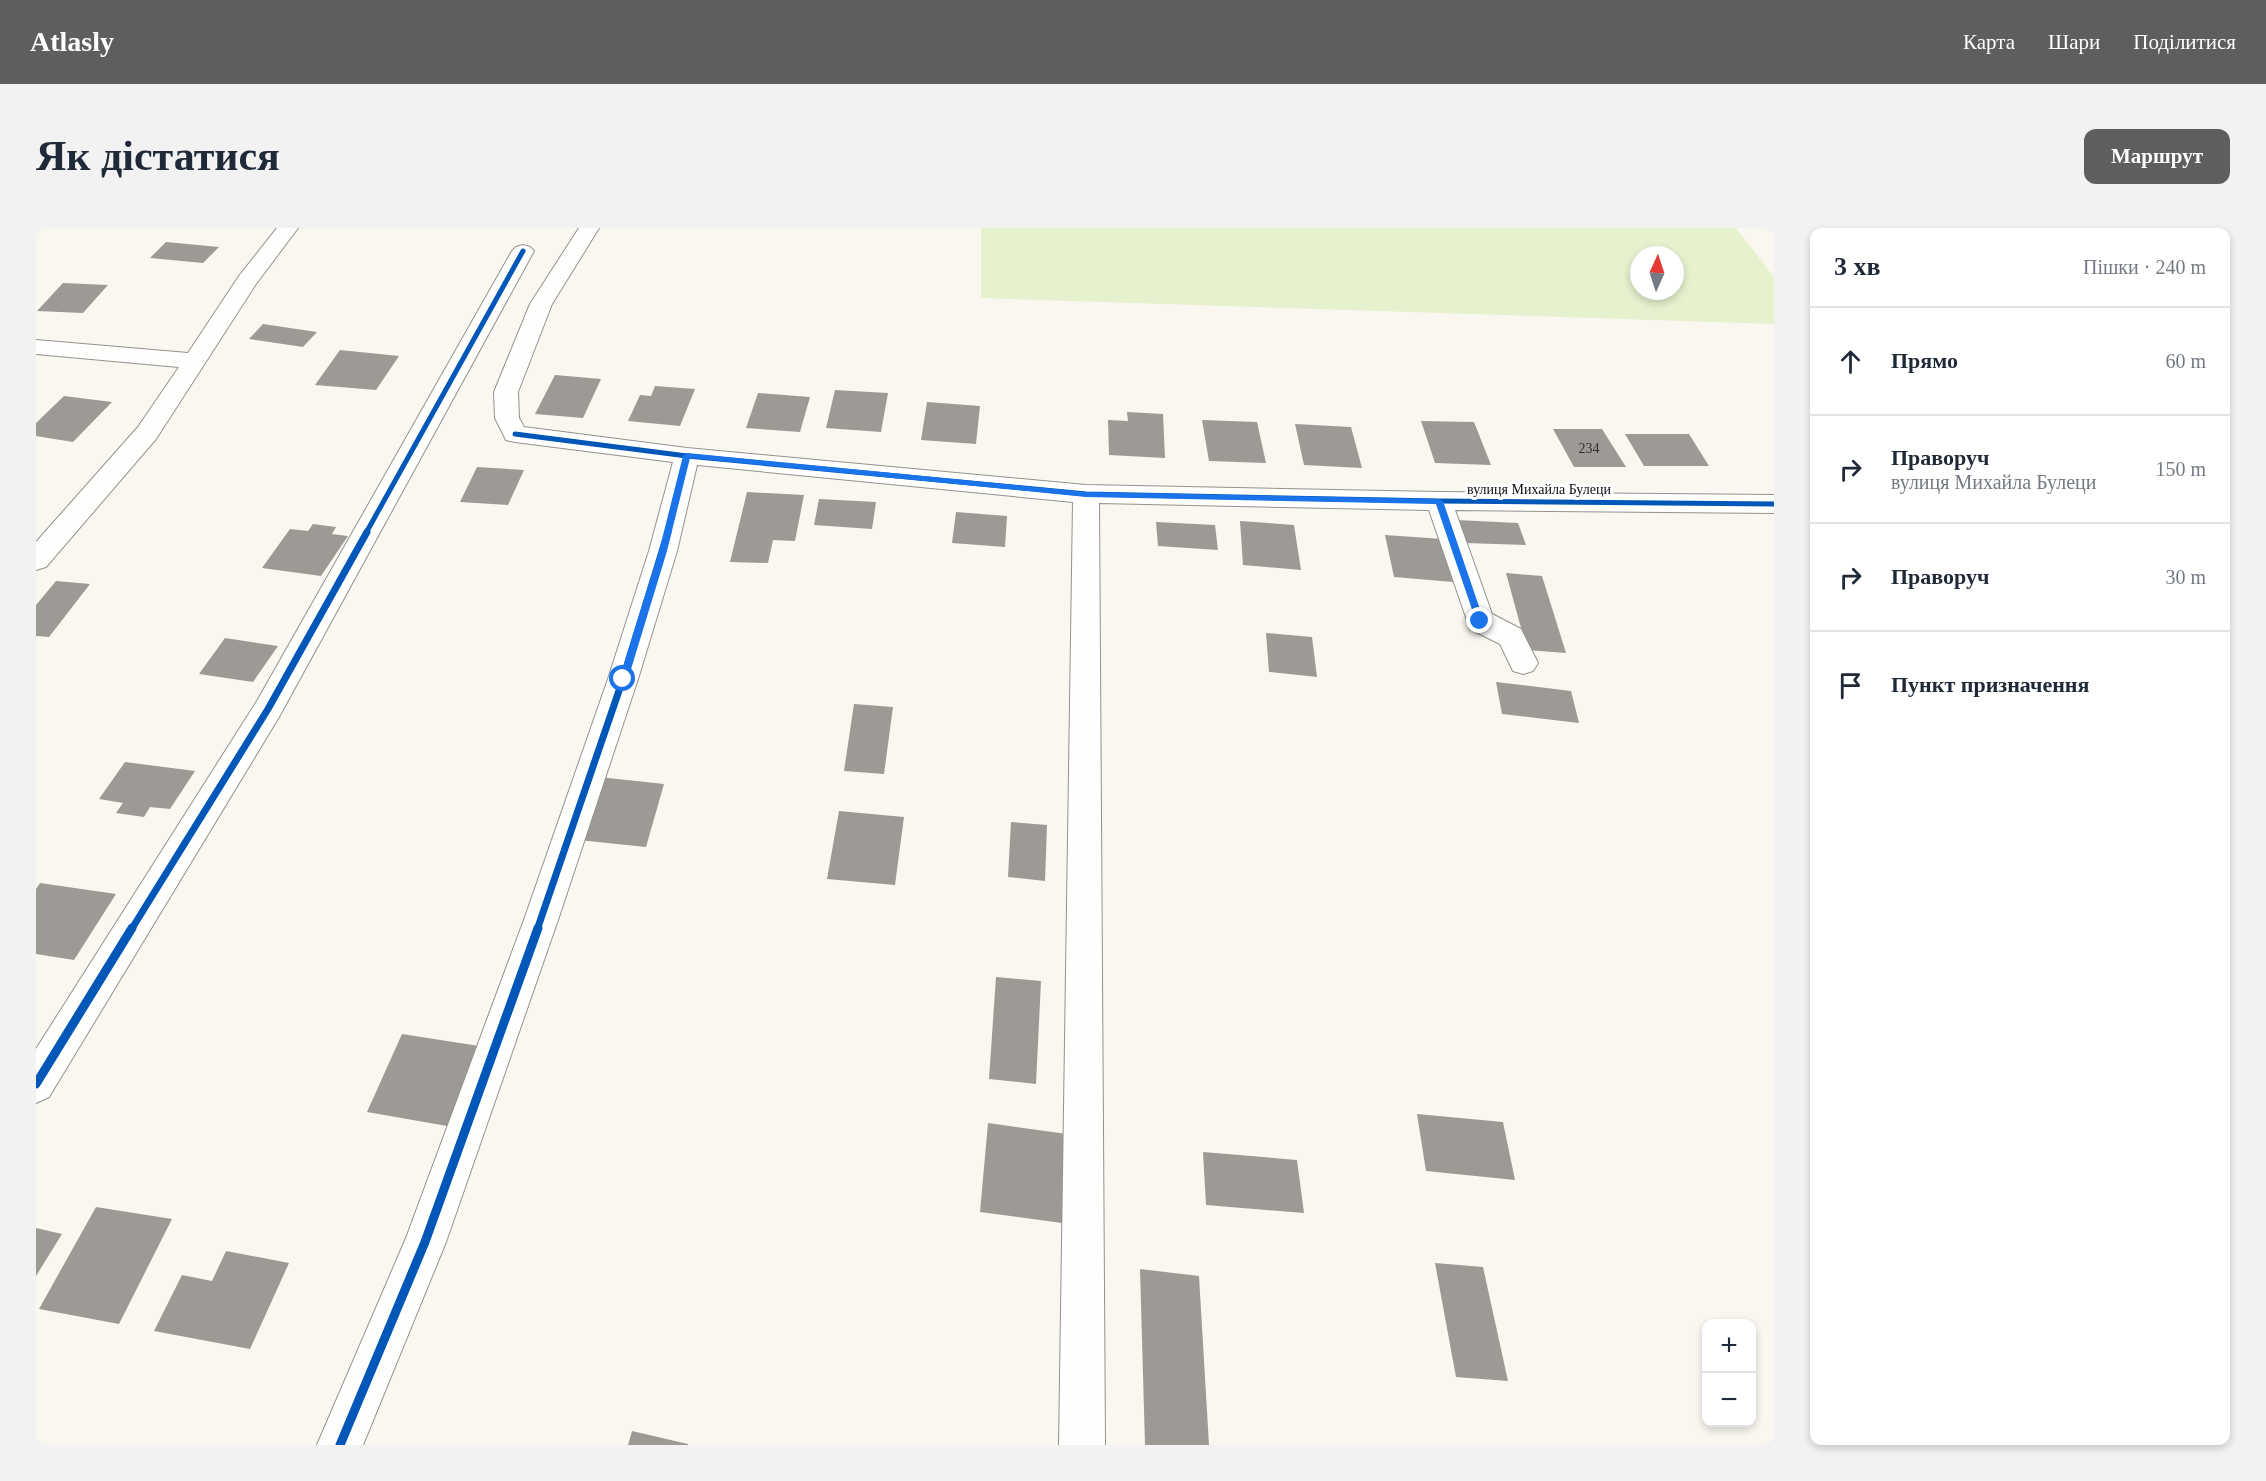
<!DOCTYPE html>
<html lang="uk">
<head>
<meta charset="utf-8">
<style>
	body { margin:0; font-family:Georgia,serif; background:#f2f2f3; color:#1f2937 }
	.controls { position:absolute; right:18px; bottom:18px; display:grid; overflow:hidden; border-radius:12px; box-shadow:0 3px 9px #0003 }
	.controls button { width:54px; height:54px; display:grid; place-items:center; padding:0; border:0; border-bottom:2px solid #e0e1e3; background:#fff; color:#1f2937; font:30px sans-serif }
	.compass { position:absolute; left:1594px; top:18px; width:54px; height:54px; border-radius:50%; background:#fff; box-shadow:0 3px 9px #0003; rotate:3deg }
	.stop { position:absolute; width:18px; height:18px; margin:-14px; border:4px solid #1a73e8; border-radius:50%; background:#fff }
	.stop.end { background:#1a73e8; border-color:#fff; box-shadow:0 2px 6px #0008 }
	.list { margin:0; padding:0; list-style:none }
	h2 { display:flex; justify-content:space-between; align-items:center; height:78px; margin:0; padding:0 24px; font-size:26px }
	h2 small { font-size:20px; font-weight:400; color:#747a83 }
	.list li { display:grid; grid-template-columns:39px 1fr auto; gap:18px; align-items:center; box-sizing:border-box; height:108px; padding:0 24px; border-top:2px solid #e0e1e3 }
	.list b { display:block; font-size:22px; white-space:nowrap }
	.list p { margin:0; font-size:20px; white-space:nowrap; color:#747a83 }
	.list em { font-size:20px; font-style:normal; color:#747a83 }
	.icon { flex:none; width:33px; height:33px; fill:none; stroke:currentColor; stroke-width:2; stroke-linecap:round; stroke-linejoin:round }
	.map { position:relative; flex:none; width:1738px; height:1217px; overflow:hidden; border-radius:12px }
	header { display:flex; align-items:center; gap:36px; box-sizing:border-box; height:84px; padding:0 30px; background:#5f5e5c; color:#fff }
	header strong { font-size:28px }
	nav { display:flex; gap:33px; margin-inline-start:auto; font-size:21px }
	.intro { display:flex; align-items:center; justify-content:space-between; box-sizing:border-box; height:144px; padding:0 36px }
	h1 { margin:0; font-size:42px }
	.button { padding:15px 27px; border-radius:12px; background:#5f5e5c; color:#fff; font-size:21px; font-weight:700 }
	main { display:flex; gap:36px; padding:0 36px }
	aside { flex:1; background:#fff; border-radius:12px; box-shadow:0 3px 9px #0003 }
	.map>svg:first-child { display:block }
</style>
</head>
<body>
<header>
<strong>Atlasly</strong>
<nav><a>Карта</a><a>Шари</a><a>Поділитися</a></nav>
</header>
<div class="intro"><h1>Як дістатися</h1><a class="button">Маршрут</a></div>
<main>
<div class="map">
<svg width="1738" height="1217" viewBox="0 0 1738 1217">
	<rect width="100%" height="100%" fill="#faf7f0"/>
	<path fill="#e6f1ce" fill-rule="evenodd" d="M945 0H1700L1738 49V96L945 70ZM1603 27H1639V63H1603Z"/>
	<g fill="#9d9a96">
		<path d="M130 14 183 19 167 35 114 30Z"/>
		<path d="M27 55 72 57 47 85 1 83Z"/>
		<path d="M227 96 281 104 267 119 213 111Z"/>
		<path d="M304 122 363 128 340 162 279 157Z"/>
		<path d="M519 147 565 151 547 190 499 186Z"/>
		<path d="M619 158 659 161 644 198 592 193 604 167 615 168Z"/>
		<path d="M799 162 852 165 845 204 790 200Z"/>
		<path d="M722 165 774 169 764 204 710 200Z"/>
		<path d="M28 168 76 174 37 214 0 208V195Z"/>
		<path d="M891 174 944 178 940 216 885 212Z"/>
		<path d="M1091 184 1127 186 1129 230 1073 227 1072 192 1092 193Z"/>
		<path d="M1166 192 1221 194 1230 235 1173 233Z"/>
		<path d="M1385 193 1438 194 1455 237 1399 235Z"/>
		<path d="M1259 196 1315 199 1326 240 1268 237Z"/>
		<path d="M1517 201H1566L1590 239H1538Z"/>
		<path d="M1589 206H1653L1673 238H1608Z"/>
		<path d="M441 239 488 242 472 277 424 274Z"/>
		<path d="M711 264 768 267 759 313 737 312 732 335 694 334Z"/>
		<path d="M783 271 840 274 836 301 778 297Z"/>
		<path d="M920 284 971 288 969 319 916 315Z"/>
		<path d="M1421 292 1482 295 1490 317 1429 315Z"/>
		<path d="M1204 293 1258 297 1265 342 1207 337Z"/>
		<path d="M1120 294 1179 297 1182 322 1122 318Z"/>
		<path d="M277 296 300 299 296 306 312 308 285 348 226 340 254 301 272 303Z"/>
		<path d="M1349 307 1407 311 1417 354 1358 349Z"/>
		<path d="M1470 345 1506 348 1530 425 1491 422Z"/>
		<path d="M20 353 54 356 13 409 0 408V377Z"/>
		<path d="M1230 405 1276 409 1281 449 1233 444Z"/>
		<path d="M189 410 242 418 217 454 163 446Z"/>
		<path d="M1460 454 1535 463 1543 495 1466 486Z"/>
		<path d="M818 476 857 479 848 546 808 543Z"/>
		<path d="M89 534 159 543 134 581 114 579 108 589 80 585 87 575 63 571Z"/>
		<path d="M563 549 628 556 610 619 542 612Z"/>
		<path d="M803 583 868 589 859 657 791 651Z"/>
		<path d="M975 594 1011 597 1009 653 972 649Z"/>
		<path d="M4 655 80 666 38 732 0 726V661Z"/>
		<path d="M960 749 1005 753 1000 856 953 851Z"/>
		<path d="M366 806 443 818 411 898 331 884Z"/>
		<path d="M1381 886 1467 894 1479 952 1390 943Z"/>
		<path d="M952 895 1031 906 1026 995 944 984Z"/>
		<path d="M1167 924 1261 932 1268 985 1170 977Z"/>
		<path d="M60 979 136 991 83 1096 3 1081Z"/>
		<path d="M0 1000 26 1006 0 1048Z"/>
		<path d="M190 1023 253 1035 214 1121 118 1103 146 1047 176 1053Z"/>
		<path d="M1399 1035 1447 1039 1472 1153 1420 1149Z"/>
		<path d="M1104 1041 1163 1048 1173 1217H1109Z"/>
		<path d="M596 1203 652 1216V1217H592Z"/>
	</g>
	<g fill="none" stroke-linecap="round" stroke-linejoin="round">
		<defs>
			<g id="minor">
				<path d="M241 0H262L220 56 120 211 10 339 0 342V314L102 199 143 139 0 126V112L152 125 203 48Z"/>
				<path d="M543 0H563L516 76 482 164 483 190 488 199 651 220 1050 257 1403 264 1738 267V285L1419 282 1456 386 1485 401 1502 435 1497 443 1487 446 1477 443 1464 416 1434 401 1393 282 1063 275 1069 1217H1023L1037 274 661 237 641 323 602 451 523 689 410 1014 327 1217H281L370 1010 489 689 572 451 613 323 637 234 479 214 470 212 459 190 458 164 494 76Z"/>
				<path d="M487 17 494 19 498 23 243 489 13 869 0 875V821L221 473 476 23 480 19Z"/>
			</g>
		</defs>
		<use href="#minor" stroke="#93928f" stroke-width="2"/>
		<use href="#minor" fill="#fefefd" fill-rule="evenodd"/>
		<defs>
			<g id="cycleway-far2">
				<path d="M479 206 651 228 1050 266 1403 273 1738 276"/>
				<path d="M330 305 487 23"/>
				<path d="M631 305 651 228"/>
			</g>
			<g id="cycleway-far1">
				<path d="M95 702 232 481 331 304"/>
				<path d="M501 702 587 451 632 304"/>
			</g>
			<g id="cycleway">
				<path d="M0 856 96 700"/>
				<path d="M304 1217 389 1014 502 700"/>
			</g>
		</defs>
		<use href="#cycleway-far2" stroke="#fff" stroke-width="8"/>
		<use href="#cycleway-far1" stroke="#fff" stroke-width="10"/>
		<use href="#cycleway" stroke="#fff" stroke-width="13"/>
		<use href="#cycleway-far2" stroke="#0057b8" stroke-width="5"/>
		<use href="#cycleway-far1" stroke="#0057b8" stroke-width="7"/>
		<use href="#cycleway" stroke="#0057b8" stroke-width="9"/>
	</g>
	<path fill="#1a73e8" d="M651 225 1050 264 1403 271 1407 273 1448 393 1444 396 1440 393 1400 276 1050 269 654 230 631 323 592 451 587 454 583 451 623 323 647 228Z"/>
	<g text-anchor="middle" stroke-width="6" stroke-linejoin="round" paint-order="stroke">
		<g font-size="14" fill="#30302e">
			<text x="1553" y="225">234</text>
		</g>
		<g font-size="14" fill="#0c0c0c" stroke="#fff">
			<text x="1503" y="266">вулиця Михайла Булеци</text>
		</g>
	</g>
</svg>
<div class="controls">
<button>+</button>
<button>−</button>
</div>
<svg class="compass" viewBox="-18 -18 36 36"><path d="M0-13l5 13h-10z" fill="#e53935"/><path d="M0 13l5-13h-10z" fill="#747a83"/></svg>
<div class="stop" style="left:587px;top:451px"></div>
<div class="stop end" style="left:1444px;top:393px"></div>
</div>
<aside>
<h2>3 хв<small>Пішки · 240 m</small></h2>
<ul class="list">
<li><svg class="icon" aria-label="ahead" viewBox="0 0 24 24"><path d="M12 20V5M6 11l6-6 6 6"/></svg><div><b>Прямо</b></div><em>60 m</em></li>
<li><svg class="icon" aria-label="right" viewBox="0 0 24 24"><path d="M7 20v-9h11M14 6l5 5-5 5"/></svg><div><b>Праворуч</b><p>вулиця Михайла Булеци</p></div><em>150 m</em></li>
<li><svg class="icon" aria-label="right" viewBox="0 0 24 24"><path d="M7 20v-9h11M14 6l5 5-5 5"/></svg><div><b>Праворуч</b></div><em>30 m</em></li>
<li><svg class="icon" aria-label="arrive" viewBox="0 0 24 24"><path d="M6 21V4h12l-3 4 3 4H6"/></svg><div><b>Пункт призначення</b></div></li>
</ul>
</aside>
</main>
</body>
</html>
